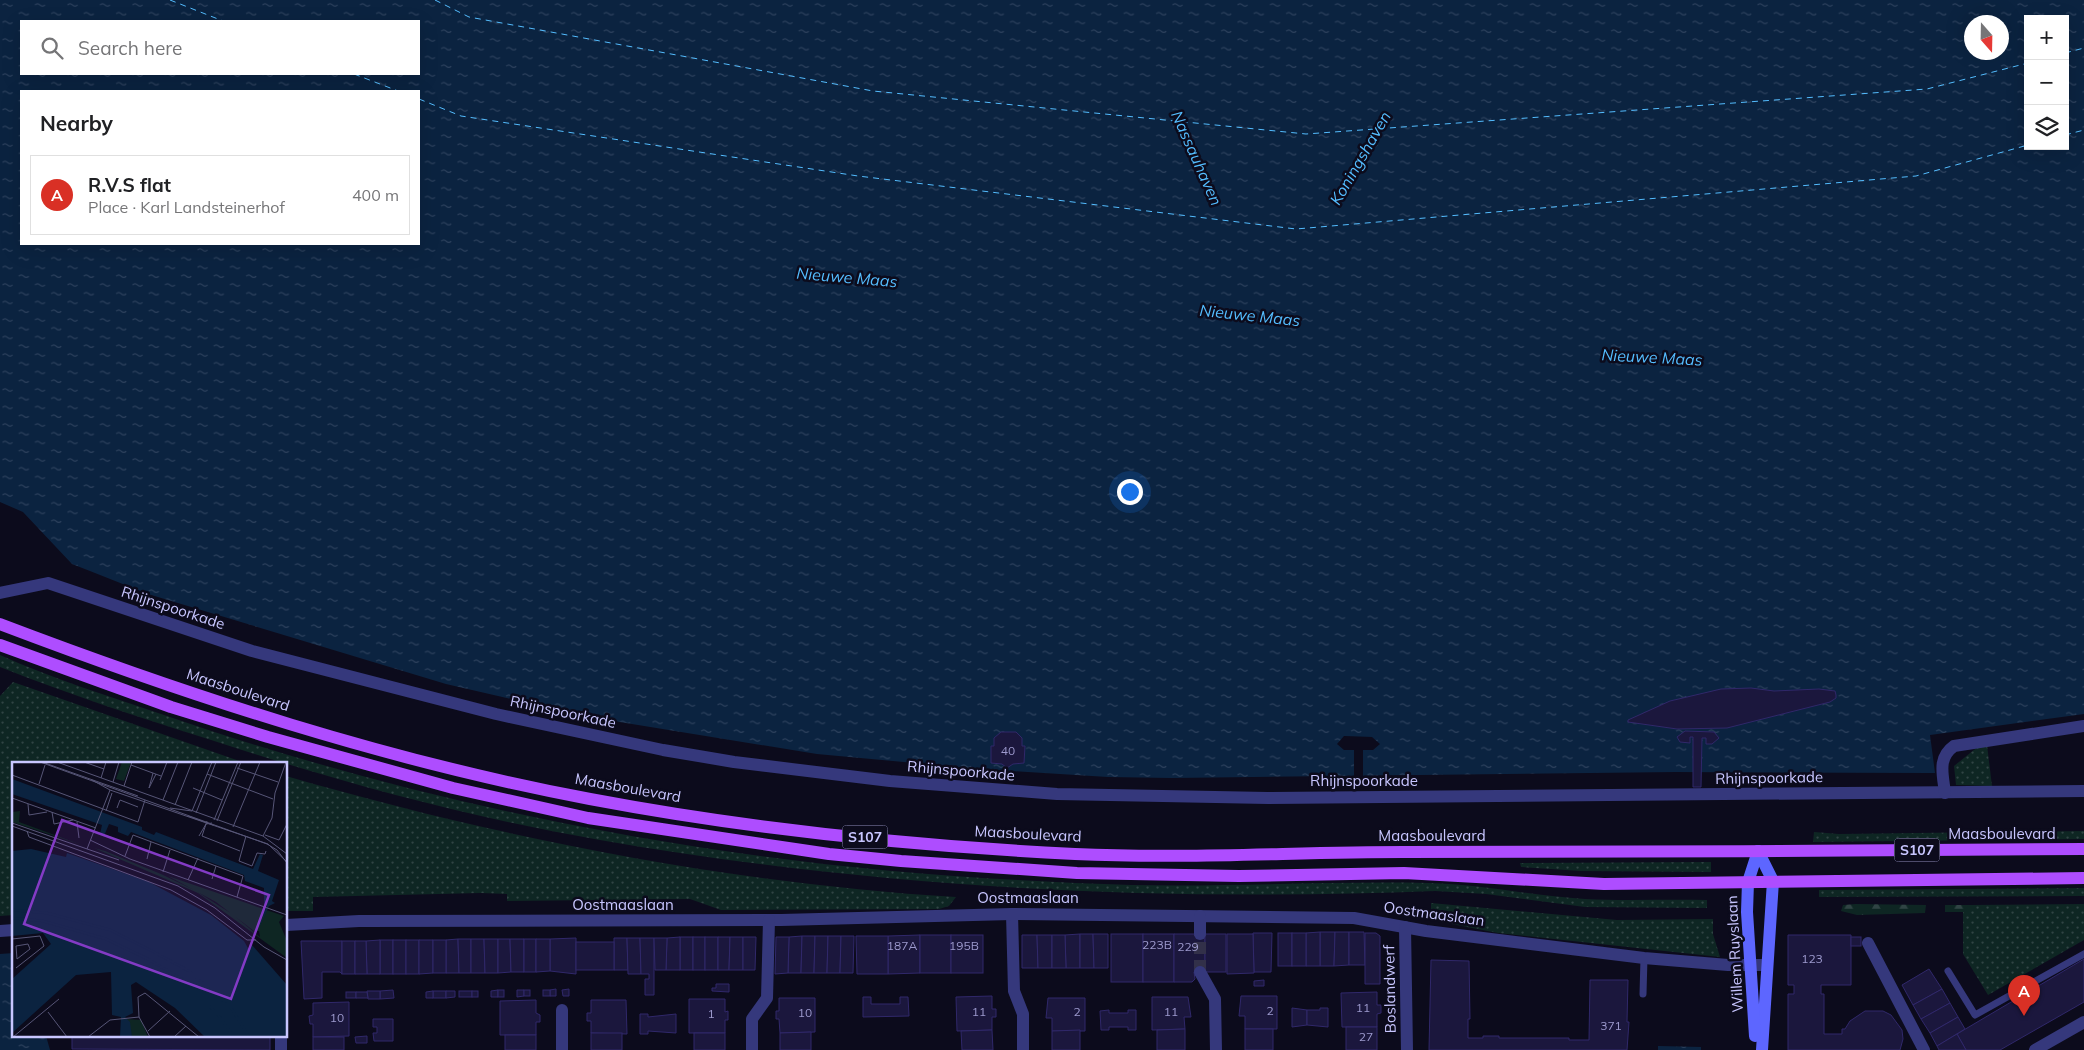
<!DOCTYPE html>
<html lang="en">
<head>
<meta charset="utf-8">
<style>
	body { margin:0; font-family:Mulish,sans-serif; background:#f2f2f2; color:#202124 }
	.controls { position:absolute; right:15px; top:15px; display:grid; overflow:hidden; border-radius:0px; box-shadow:0 5px 20px #0002 }
	.controls button { width:45px; height:45px; display:grid; place-items:center; padding:0; border:0; border-bottom:1px solid #e0e0e0; background:#fff; color:#202124; font:25px sans-serif }
	.compass { position:absolute; left:1964px; top:15px; width:45px; height:45px; border-radius:50%; background:#fff; box-shadow:0 5px 20px #0002; rotate:160deg }
	.you { position:absolute; left:1129px; top:491px; width:18px; height:18px; margin:-12px; border:4px solid #fff; border-radius:50%; background:#1a73e8; box-shadow:0 0 0 8px #1a73e833 }
	.badge { display:grid; place-items:center; width:32px; height:32px; border-radius:50%; background:#d93025; color:#fff; font-size:16px; font-weight:700 }
	.pin { position:absolute; translate:-50% -41px; filter:drop-shadow(0 1px 2px #0008) }
	.pin::after { content:''; position:absolute; top:26px; width:18px; height:15px; background:inherit; clip-path:polygon(0 0,100% 0,50% 100%) }
	.list { margin:0; padding:0; list-style:none }
	h2 { display:flex; justify-content:space-between; align-items:center; height:65px; margin:0; padding:0 20px; font-size:21px }
	h2 small { font-size:16px; font-weight:400; color:#757577 }
	.list li { display:grid; grid-template-columns:32px 1fr auto; gap:15px; align-items:center; box-sizing:border-box; height:80px; margin:0 10px 10px; padding:0 10px; border:1px solid #e0e0e0; border-radius:0px }
	.list b { display:block; font-size:19px; white-space:nowrap }
	.list p { margin:0; font-size:16px; white-space:nowrap; color:#757577 }
	.list em { font-size:16px; font-style:normal; color:#757577 }
	.icon { flex:none; width:28px; height:28px; fill:none; stroke:currentColor; stroke-width:2; stroke-linecap:round; stroke-linejoin:round }
	.map { position:relative; flex:none; width:2084px; height:1050px; overflow:hidden }
	.search { position:absolute; background:#fff; box-shadow:0 5px 20px #0002; left:20px; top:20px; width:400px; height:55px; display:flex; align-items:center; gap:12px; box-sizing:border-box; padding:0 18px; border-radius:0px; color:#757577; font-size:19px }
	.panel { position:absolute; background:#fff; box-shadow:0 5px 20px #0002; left:20px; top:90px; width:400px; height:155px; border-radius:0px }
	.map>svg:first-child { display:block }
</style>
</head>
<body>
<div class="map">
<svg width="2084" height="1050" viewBox="0 0 2084 1050">
	<defs>
		<pattern id="grass-dots" width="8" height="8" patternUnits="userSpaceOnUse" patternTransform="scale(1.25)"><rect width="8" height="8" fill="#0e2623"/><path d="M2 2h.1M6 6h.1" fill="none" stroke="#304444" stroke-width="1.8" stroke-linecap="round"/></pattern>
		<pattern id="forest-firs" width="22" height="20" patternUnits="userSpaceOnUse" patternTransform="scale(1.25)"><rect width="22" height="20" fill="#0e2623"/><path d="M5 1l3.5 6h-7zM16 11l3.5 6h-7z" fill="#304444"/></pattern>
		<pattern id="water-ripples" width="26" height="14" patternUnits="userSpaceOnUse" patternTransform="scale(1.25)"><rect width="26" height="14" fill="#0b2340"/><path d="M2 4q2-2 4 0t4 0M15 11q2-2 4 0t4 0" fill="none" stroke="#2d415d"/></pattern>
	</defs>
	<rect width="100%" height="100%" fill="#0c0b1c"/>
	<g fill="url(#grass-dots)">
		<path d="M0 655C53 679 109 696 164 715 439 810 728 865 1018 880 1056 882 1094 884 1132 885 1231 887 1330 881 1428 883 1481 884 1532 896 1585 899 1625 901 1666 899 1707 900V908L1585 907 1486 894 1435 891C1156 902 875 888 600 840 467 817 336 781 208 739 138 717 68 694 0 667Z"/>
		<path d="M13 682 248 764H14V915L0 916V696Z"/>
		<path d="M1980 745H1987L1992 786 1956 785 1954 766Z"/>
		<path d="M286 776C504 839 729 883 956 897L949 906 939 909 721 910 690 899 507 901V894L481 893 313 897V911H286Z"/>
		<path d="M2084 831V839L1813 842 1814 832 1839 834Z"/>
		<path d="M1711 862V872L1581 871 1521 867 1520 863Z"/>
		<path d="M2084 888V896L1819 897V890Z"/>
		<path d="M1431 903 1617 920 1713 919V934L1720 957 1498 933 1431 920Z"/>
		<path d="M2084 904V940L1988 995 1963 954V912H1969V905Z"/>
	</g>
	<g fill="url(#forest-firs)">
		<path d="M1856 904 1926 905 1925 913 1857 915 1841 911 1843 905Z"/>
		<rect x="1945" y="905" width="24" height="7"/>
	</g>
	<g fill="url(#water-ripples)" fill-rule="evenodd">
		<path d="M0 0H2084V714L1930 735 1935 773 1675 772 1172 778 1108 777 980 769 817 754 589 717 446 684 148 594 90 571 72 564 23 512 0 502ZM2028 19H2065V146H2028ZM21 21H419V74H21ZM1972 22H2002V52H1972ZM21 91H419V244H21Z"/>
		<path d="M14 953V1036H46L50 1050H0V954Z"/>
		<path d="M1658 1046 1701 1047V1050H1658Z"/>
	</g>
	<path fill="#0c0b1c" d="M1344 736 1372 737 1380 744 1373 750H1363V777H1354V750H1344L1337 744Z"/>
	<g fill="none" stroke-linecap="round" stroke-linejoin="round">
		<g stroke="#54bdff" stroke-width="1" stroke-dasharray="6 5" stroke-linecap="butt">
			<path d="M170 0 223 21"/>
			<path d="M435 0 469 17 873 91 1306 134 1927 89 2028 63"/>
			<path d="M2065 53 2084 48"/>
			<path d="M354 74 398 91"/>
			<path d="M419 99 461 116 858 176 1296 229 1916 176 2028 145"/>
			<path d="M2065 135 2084 130"/>
		</g>
	</g>
	<g fill="#1b173d" stroke="#30286a">
		<path d="M1751 688 1774 691 1819 689 1835 691 1836 695V698L1830 702 1727 728 1677 729 1628 722V720L1670 701 1721 689Z"/>
		<path d="M1685 731 1714 732 1719 738 1712 744H1706V738H1702L1701 787H1693V737H1690V743L1680 742 1677 737Z"/>
		<path d="M1001 732H1016L1022 738V746H1025L1024 763 1013 764 1007 768 1002 764 991 763V746H994V738Z"/>
		<path d="M1320 932H1335L1334 966H1320Z"/>
		<path d="M1320 932V966H1306V933Z"/>
		<path d="M1335 932H1349V965L1334 966Z"/>
		<path d="M1349 932H1364L1365 965H1349Z"/>
		<path d="M1253 933H1272L1271 972H1254Z"/>
		<rect x="1278" y="933" width="14" height="33"/>
		<rect x="1292" y="933" width="14" height="33"/>
		<path d="M1365 933H1376L1380 936V984H1365Z"/>
		<path d="M1080 934V968H1066L1065 935Z"/>
		<path d="M1080 934H1093L1094 968H1080Z"/>
		<path d="M1093 934H1108V968H1094Z"/>
		<rect x="1111" y="934" width="32" height="48"/>
		<rect x="1143" y="934" width="31" height="48"/>
		<path d="M1174 934H1205V972H1194L1195 979 1192 982H1174Z"/>
		<rect x="1205" y="934" width="21" height="38"/>
		<path d="M1227 934H1253L1254 973 1227 974Z"/>
		<path d="M920 935V973L888 974V936Z"/>
		<rect x="920" y="935" width="31" height="38"/>
		<rect x="951" y="935" width="32" height="38"/>
		<path d="M1022 935H1037L1038 968H1022Z"/>
		<path d="M1037 935H1052V968H1038Z"/>
		<path d="M1052 935H1065L1066 968H1052Z"/>
		<path d="M1788 935H1851V985H1821V994H1824V1034H1842V1029H1845L1850 1021 1865 1011H1883L1891 1015 1902 1030 1903 1039 1900 1050H1788V994H1794V985H1788Z"/>
		<path d="M802 936 801 973H788L789 937Z"/>
		<path d="M802 936H815L814 973H801Z"/>
		<path d="M815 936H828L827 973H814Z"/>
		<path d="M828 936H841L840 973H827Z"/>
		<path d="M841 936H854L853 973H840Z"/>
		<path d="M856 936H888V974H857Z"/>
		<rect x="680" y="937" width="13" height="33"/>
		<path d="M680 937V970H666L667 938Z"/>
		<rect x="693" y="937" width="12" height="33"/>
		<rect x="705" y="937" width="13" height="33"/>
		<path d="M718 937H730L729 970H718Z"/>
		<path d="M730 937H743V970H729Z"/>
		<path d="M743 937H756L755 970H743Z"/>
		<path d="M776 937H789L788 973 775 974Z"/>
		<rect x="1851" y="937" width="10" height="9"/>
		<path d="M576 938V974L550 971V939Z"/>
		<path d="M614 938H627L628 970H614Z"/>
		<path d="M627 938H640L641 974H628Z"/>
		<path d="M640 938H654V995H645V979H649V974H641Z"/>
		<path d="M654 938H667L666 970H655Z"/>
		<path d="M458 939 459 973H446V940Z"/>
		<path d="M458 939H471V973H459Z"/>
		<path d="M471 939H484L485 973H471Z"/>
		<path d="M484 939H498V973H485Z"/>
		<path d="M498 939H510L511 972 498 973Z"/>
		<path d="M510 939H524V972H511Z"/>
		<rect x="524" y="939" width="12" height="33"/>
		<path d="M536 939H550V971L536 972Z"/>
		<rect x="380" y="940" width="13" height="34"/>
		<path d="M380 940V974H367L366 941Z"/>
		<rect x="393" y="940" width="13" height="34"/>
		<rect x="406" y="940" width="13" height="34"/>
		<path d="M419 940H433V973L419 974Z"/>
		<rect x="433" y="940" width="13" height="33"/>
		<path d="M301 941H342V974L340 972H322V998L304 999Z"/>
		<rect x="342" y="941" width="13" height="33"/>
		<path d="M355 941H366L367 974H355Z"/>
		<rect x="576" y="942" width="38" height="28"/>
		<path d="M2084 959V1002L2000 1050H1966L1957 1034Z"/>
		<path d="M1431 960 1469 961 1470 1019H1468V1038H1483V1036H1499V1038H1569V1040H1589L1590 980H1628L1627 1022H1629L1627 1050H1429Z"/>
		<path d="M1929 969 1942 989 1913 1005 1902 985Z"/>
		<path d="M1264 980V986H1254V981Z"/>
		<path d="M716 984H729V992L712 991V988H716Z"/>
		<path d="M556 989V996H550V990Z"/>
		<path d="M569 989V996H563L562 990Z"/>
		<path d="M1942 989 1950 1003 1921 1019 1913 1005Z"/>
		<path d="M393 990 394 998 380 999V991Z"/>
		<path d="M498 990V997H491V991Z"/>
		<rect x="498" y="990" width="6" height="7"/>
		<path d="M517 990H524V996L517 997Z"/>
		<rect x="524" y="990" width="6" height="6"/>
		<rect x="543" y="990" width="7" height="6"/>
		<path d="M367 991H380V999H368Z"/>
		<rect x="433" y="991" width="13" height="7"/>
		<path d="M433 991V998H426V992Z"/>
		<path d="M446 991H455V997L446 998Z"/>
		<rect x="459" y="991" width="13" height="6"/>
		<rect x="472" y="991" width="6" height="6"/>
		<rect x="346" y="992" width="10" height="6"/>
		<path d="M356 992H367L368 998H356Z"/>
		<path d="M1377 992V1005H1381V1013L1377 1014V1027H1342L1341 993Z"/>
		<path d="M992 996V1009H996V1017H992V1030L957 1031 956 997Z"/>
		<path d="M1241 996H1277V1029H1245V1016H1239Z"/>
		<path d="M863 997H871V1004H900V997H908L909 1016 863 1017Z"/>
		<path d="M1152 997H1188L1191 1017H1184L1185 1029 1152 1030Z"/>
		<path d="M779 998H815V1032L780 1033 779 1019H776V1011H779Z"/>
		<path d="M1048 998H1085V1031H1052V1018H1046Z"/>
		<path d="M689 999H725V1012L728 1011V1020H725V1033H689Z"/>
		<path d="M536 1000V1013L540 1015V1022H536V1035H500V1001Z"/>
		<path d="M591 1000H626L627 1034 591 1033V1021H587V1013H591Z"/>
		<path d="M349 1002V1036L313 1037V1024H310L309 1016 313 1015V1003Z"/>
		<path d="M1950 1003 1958 1017 1930 1033 1921 1019Z"/>
		<path d="M1292 1008 1307 1010V1025L1292 1027Z"/>
		<path d="M1320 1008H1328V1027L1307 1025V1010H1320Z"/>
		<path d="M1109 1010V1013H1128V1010H1136V1030H1128V1027H1109V1030H1101L1100 1011Z"/>
		<path d="M640 1014H648V1017L676 1014V1033L648 1031V1034H640Z"/>
		<path d="M1958 1017 1965 1029 1937 1046 1930 1033Z"/>
		<path d="M373 1019H393V1041H374L373 1033H377V1027H373Z"/>
		<rect x="1346" y="1027" width="31" height="23"/>
		<path d="M1185 1029V1050H1157V1030Z"/>
		<rect x="1245" y="1029" width="28" height="21"/>
		<path d="M992 1030 993 1050H962L961 1031Z"/>
		<path d="M1080 1030V1050H1052V1031Z"/>
		<path d="M811 1032V1050H780V1033Z"/>
		<rect x="591" y="1033" width="31" height="17"/>
		<rect x="694" y="1033" width="31" height="17"/>
		<path d="M1957 1034 1966 1050H1939L1937 1046Z"/>
		<rect x="505" y="1035" width="31" height="15"/>
		<path d="M72 1036H270V1050L72 1049Z"/>
		<path d="M367 1036V1043H356L355 1037Z"/>
		<rect x="313" y="1037" width="31" height="13"/>
	</g>
	<g fill="none" stroke-linecap="round" stroke-linejoin="round">
		<path stroke="#323049" stroke-width="12" stroke-dasharray="12 6" stroke-linecap="butt" d="M1200 972V934"/>
		<g stroke="#35387c" stroke-width="7">
			<path d="M1948 971 1975 1015 2084 954"/>
			<path d="M1643 994 1644 958"/>
		</g>
		<g stroke="#35387c" stroke-width="12">
			<path d="M0 593 48 583 252 651 496 714 663 750 734 762 890 781 1057 794 1268 798 2084 791"/>
			<path d="M1945 793C1943 775 1937 758 1954 746L2084 726"/>
			<path d="M1012 914 1014 991 1023 1014V1050"/>
			<path d="M286 925 359 921 781 920 1012 914 1354 918 1426 931 1644 958 1728 965H1766"/>
			<path d="M1405 927 1407 1050"/>
			<path d="M0 931 14 930"/>
			<path d="M1200 934V916"/>
			<path d="M1868 943 1924 1050"/>
			<path d="M1200 972 1215 999 1216 1050"/>
			<path d="M281 1036V1050"/>
			<path d="M562 1050V1010"/>
			<path d="M752 1050V1019L767 998 769 920"/>
			<path d="M2035 1050 2084 1022"/>
		</g>
		<g stroke="#5d66ff" stroke-width="12">
			<path d="M1758 851 1773 881 1762 1050"/>
			<path d="M1755 1036 1747 912 1748 882 1758 851"/>
		</g>
		<g stroke="#ae4dff" stroke-width="12">
			<path d="M0 624C192 697 388 761 590 799 749 829 913 846 1075 854 1185 859 1294 852 1404 852 1631 852 1857 851 2084 849"/>
			<path d="M0 645 171 707 268 737 453 788 588 818 829 854 901 861 1077 873 1239 876 1404 873 1604 884 2084 878"/>
		</g>
	</g>
	<g text-anchor="middle" stroke-width="5" stroke-linejoin="round" paint-order="stroke">
		<g font-size="12" fill="#9d9ace">
			<text x="1008" y="755">40</text>
			<text x="1157" y="949">223B</text>
			<text x="902" y="950">187A</text>
			<text x="964" y="950">195B</text>
			<text x="1188" y="951">229</text>
			<text x="1812" y="963">123</text>
			<text x="1363" y="1012">11</text>
			<text x="1270" y="1015">2</text>
			<text x="979" y="1016">11</text>
			<text x="1077" y="1016">2</text>
			<text x="1171" y="1016">11</text>
			<text x="805" y="1017">10</text>
			<text x="711" y="1018">1</text>
			<text x="337" y="1022">10</text>
			<text x="1611" y="1030">371</text>
			<text x="1366" y="1041">27</text>
		</g>
		<g fill="#0c0b1c" stroke="#908ebb" stroke-width="1">
			<rect x="842.5" y="825.5" width="45" height="23" rx="4"/>
			<rect x="1894.5" y="838.5" width="45" height="23" rx="4"/>
		</g>
		<g font-size="14" font-weight="bold" fill="#c8c6ff">
			<text x="865" y="842">S107</text>
			<text x="1917" y="855">S107</text>
		</g>
		<g font-size="15" fill="#c8c6ff" stroke="#0c0b1c">
			<text transform="translate(173 608) rotate(18)" y="5">Rhijnspoorkade</text>
			<text transform="translate(238 690) rotate(18)" y="5">Maasboulevard</text>
			<text transform="translate(563 712) rotate(12)" y="5">Rhijnspoorkade</text>
			<text transform="translate(961 771) rotate(5)" y="5">Rhijnspoorkade</text>
			<text transform="translate(1769 778) rotate(-1)" y="5">Rhijnspoorkade</text>
			<text x="1364" y="786">Rhijnspoorkade</text>
			<text transform="translate(628 788) rotate(10)" y="5">Maasboulevard</text>
			<text transform="translate(1028 834) rotate(3)" y="5">Maasboulevard</text>
			<text x="2002" y="839">Maasboulevard</text>
			<text x="1432" y="841">Maasboulevard</text>
			<text x="1028" y="903">Oostmaaslaan</text>
			<text x="623" y="910">Oostmaaslaan</text>
			<text transform="translate(1434 914) rotate(8)" y="5">Oostmaaslaan</text>
			<text transform="translate(1735 954) rotate(-93)" y="5">Willem Ruyslaan</text>
			<text transform="translate(1390 989) rotate(-91)" y="5">Boslandwerf</text>
		</g>
		<g font-size="16" font-style="italic" fill="#54bdff" stroke="#0c0b1c">
			<text transform="translate(1197 158) rotate(66)" y="6">Nassauhaven</text>
			<text transform="translate(1360 158) rotate(-60)" y="6">Koningshaven</text>
			<text transform="translate(847 277) rotate(5)" y="6">Nieuwe Maas</text>
			<text transform="translate(1250 315) rotate(6)" y="6">Nieuwe Maas</text>
			<text transform="translate(1652 357) rotate(3)" y="6">Nieuwe Maas</text>
		</g>
	</g>
	<g transform="translate(12 762)">
		<rect width="275" height="275" fill="#0c0b1c"/>
		<path d="M110 0H119L112 19 104 17ZM8 49 7 60 70 83 0 60V50ZM82 86 93 89 149 112 184 129 220 152 248 175 247 169H242L204 140 156 114 272 154 267 160 275 179V196L186 131ZM115 257 129 258 136 275H120Z" fill="#0e2623"/>
		<path d="M0 17 130 65V68L142 73 144 70 241 107 248 92 251 93 246 109 267 118 260 139 263 141 257 144 246 168 255 143 252 142V126L233 119 232 113 119 70 116 74 106 70V65L97 62 92 74 88 72 90 63 0 32ZM19 87 54 95 55 91 137 120 199 153 232 179 237 188 240 183 275 223V275H193L163 246 124 220 119 223 121 251 113 255 118 260 120 275H108L109 255 100 253 99 210 64 213 0 271V217L39 182 31 171 0 174V89Z" fill="#0b2340"/>
		<path fill="none" stroke="#0b2340" stroke-width="2.5" d="M0 148 35 151 98 168 140 189 177 209 220 247 237 275M0 156 31 159 94 177 136 197 173 219 207 254 222 275"/>
		<path fill="none" stroke="#575677" stroke-width="1" d="M28 0 255 82 265 88 275 101M30 0 126 34M45 0 251 74M72 0 92 7M119 3 149 14M225 6 266 20M141 11 137 26 144 12M195 12 261 37M0 13 126 60 133 38M89 16 94 0M80 18 98 28 256 82 275 100M148 18 155 0M101 20 107 0M27 22 33 3M112 24 120 0M181 26 210 38M0 36 84 66M151 38 166 0M16 42 17 53 35 50M163 43 180 0M105 46 108 38 126 45M158 46 180 49M94 49 100 31M180 49 200 0M40 50 42 62 61 58M184 51 204 0M176 54 201 63M202 58 226 0M195 59 190 74 228 89M205 59 229 0M65 60 67 76M0 61 107 98M0 64 166 124 203 146 252 185 275 198M221 65 248 0M15 69 17 75 159 128 195 148 235 178H244M253 73 267 78 275 62M187 74 194 62 200 61M234 74 227 99 240 104 245 91 253 92 254 89M251 74 260 56 263 31 274 0M251 74 275 92M78 78 118 97 275 153M75 87 98 28M113 94 121 73 204 104M135 97 139 80M151 110 158 88M200 117 204 104 231 114 225 135M176 118 186 96M0 177 28 174 32 184 4 206M16 182 18 187 5 197 4 184ZM36 250 55 275M136 269 158 249M1 275 47 237M76 275 98 258 127 255M138 275 127 255 126 235 133 231 187 275M162 275 174 264"/>
		<path fill="#833bc5" fill-opacity="0.15" stroke="#833bc5" stroke-width="2.5" d="M50 58 257 133 219 237 12 162Z"/>
		<rect width="275" height="275" fill="none" stroke="#c8c6ff" stroke-width="2.5"/>
	</g>
</svg>
<div class="controls">
<button>+</button>
<button>−</button>
<button><svg class="icon" aria-label="layers" viewBox="0 0 24 24"><path d="M12 4l9 5-9 5-9-5zM3 14l9 5 9-5"/></svg></button>
</div>
<svg class="compass" viewBox="-18 -18 36 36"><path d="M0-13l5 13h-10z" fill="#e53935"/><path d="M0 13l5-13h-10z" fill="#757577"/></svg>
<div class="you"></div>
<div class="pin badge" style="left:2024px;top:1016px">A</div>
<div class="search"><svg class="icon" aria-label="search" viewBox="0 0 24 24"><circle cx="10" cy="10" r="6"/><path d="M15 15l6 6"/></svg>Search here</div>
<section class="panel">
<h2>Nearby<small></small></h2>
<ul class="list">
<li><span class="badge">A</span><div><b>R.V.S flat</b><p>Place · Karl Landsteinerhof</p></div><em>400 m</em></li>
</ul>
</section>
</div>
</body>
</html>
